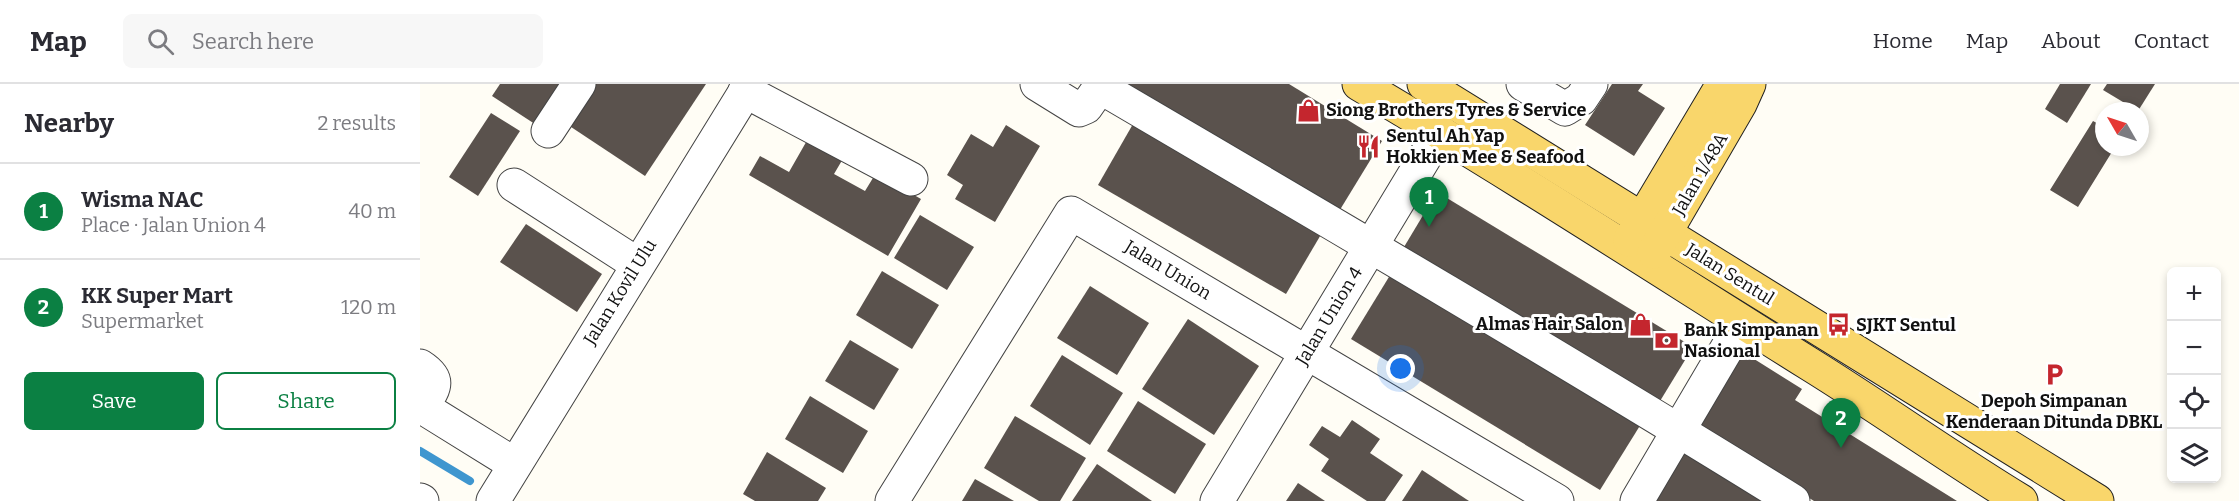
<!DOCTYPE html>
<html lang="en">
<head>
<meta charset="utf-8">
<style>
	body { margin:0; font-family:Bitter,serif; background:#f7f7f7; color:#2b2b33 }
	.controls { position:absolute; right:18px; bottom:18px; display:grid; overflow:hidden; border-radius:9px; box-shadow:0 3px 9px #0003 }
	.controls button { width:54px; height:54px; display:grid; place-items:center; padding:0; border:0; border-bottom:2px solid #e1e1e2; background:#fff; color:#2b2b33; font:30px sans-serif }
	.compass { position:absolute; left:1675px; top:18px; width:54px; height:54px; border-radius:50%; background:#fff; box-shadow:0 3px 9px #0003; rotate:309deg }
	.you { position:absolute; left:981px; top:285px; width:21px; height:21px; margin:-15px; border:4px solid #fff; border-radius:50%; background:#1a73e8; box-shadow:0 0 0 9px #1a73e833 }
	.badge { display:grid; place-items:center; width:39px; height:39px; border-radius:50%; background:#0b8043; color:#fff; font-size:20px; font-weight:700 }
	.pin { position:absolute; translate:-50% -50px; filter:drop-shadow(0 2px 3px #0008) }
	.pin::after { content:''; position:absolute; top:32px; width:21px; height:18px; background:inherit; clip-path:polygon(0 0,100% 0,50% 100%) }
	.list { margin:0; padding:0; list-style:none }
	h2 { display:flex; justify-content:space-between; align-items:center; height:78px; margin:0; padding:0 24px; font-size:26px }
	h2 small { font-size:20px; font-weight:400; color:#7c7c81 }
	.list li { display:grid; grid-template-columns:39px 1fr auto; gap:18px; align-items:center; box-sizing:border-box; height:96px; padding:0 24px; border-top:2px solid #e1e1e2 }
	.list b { display:block; font-size:22px; white-space:nowrap }
	.list p { margin:0; font-size:20px; white-space:nowrap; color:#7c7c81 }
	.list em { font-size:20px; font-style:normal; color:#7c7c81 }
	.actions { display:flex; gap:12px; padding:18px 24px }
	.actions a { flex:1; padding:14px 0; border:2px solid #0b8043; border-radius:9px; text-align:center; font-size:21px; color:#0b8043 }
	.actions .main { background:#0b8043; color:#fff }
	.icon { flex:none; width:33px; height:33px; fill:none; stroke:currentColor; stroke-width:2; stroke-linecap:round; stroke-linejoin:round }
	.map { position:relative; flex:none; width:1819px; height:417px; overflow:hidden }
	header { display:flex; align-items:center; gap:36px; box-sizing:border-box; height:84px; padding:0 30px; background:#fff; border-bottom:2px solid #e1e1e2 }
	header strong { font-size:28px }
	nav { display:flex; gap:33px; margin-inline-start:auto; font-size:21px }
	.search { width:420px; height:54px; background:#f7f7f7; display:flex; align-items:center; gap:15px; box-sizing:border-box; padding:0 21px; border-radius:9px; color:#7c7c81; font-size:22px }
	main { display:flex }
	aside { flex:1; background:#fff }
	.map>svg:first-child { display:block }
</style>
</head>
<body>
<header>
<strong>Map</strong>
<div class="search"><svg class="icon" aria-label="search" viewBox="0 0 24 24"><circle cx="10" cy="10" r="6"/><path d="M15 15l6 6"/></svg>Search here</div>
<nav><a>Home</a><a>Map</a><a>About</a><a>Contact</a></nav>
</header>
<main>
<aside>
<h2>Nearby<small>2 results</small></h2>
<ul class="list">
<li><span class="badge">1</span><div><b>Wisma NAC</b><p>Place · Jalan Union 4</p></div><em>40 m</em></li>
<li><span class="badge">2</span><div><b>KK Super Mart</b><p>Supermarket</p></div><em>120 m</em></li>
</ul>
<div class="actions"><a class="main">Save</a><a>Share</a></div>
</aside>
<div class="map">
<svg width="1819" height="417" viewBox="0 0 1819 417">
	<rect width="100%" height="100%" fill="#fffdf5"/>
	<g fill="none" stroke-linecap="round" stroke-linejoin="round">
		<path stroke="#3f96cf" stroke-width="8" d="M0 367 50 397"/>
	</g>
	<g fill="#5a524d">
		<path d="M80 0H149L121 44 72 12Z"/>
		<path d="M171 0H286L225 92 145 39Z"/>
		<path d="M707 0H869L962 57 918 129Z"/>
		<path d="M1192 0H1223L1218 7 1245 24 1214 72 1165 41Z"/>
		<path d="M1640 0H1671L1647 39 1625 25Z"/>
		<path d="M1687 0H1735L1718 27 1683 6Z"/>
		<path d="M71 29 100 47 58 112 29 93Z"/>
		<path d="M717 33 906 142 866 210 678 101Z"/>
		<path d="M1673 37 1684 43V63H1695L1658 123 1630 106Z"/>
		<path d="M586 41 620 62 575 138 535 115 543 101 527 91 551 50 573 63Z"/>
		<path d="M389 53 424 73 414 90 445 107 456 89 501 115 468 172 329 91 340 72 369 88Z"/>
		<path d="M1017 108 1273 263 1237 322 981 168Z"/>
		<path d="M500 131 554 163 527 206 474 174Z"/>
		<path d="M106 140 182 190 157 228 80 178Z"/>
		<path d="M462 187 519 221 492 265 436 231Z"/>
		<path d="M972 188 1221 340 1180 406 931 255Z"/>
		<path d="M670 202 729 239 697 291 637 254Z"/>
		<path d="M768 235 839 282 794 351 722 305Z"/>
		<path d="M430 256 479 285 454 326 405 297Z"/>
		<path d="M1323 268 1382 305 1375 316 1537 417H1394L1276 343Z"/>
		<path d="M642 271 703 309 670 361 610 322Z"/>
		<path d="M390 312 448 347 423 389 365 355Z"/>
		<path d="M718 317 786 360 755 410 687 367Z"/>
		<path d="M595 332 666 374 640 417H619L564 384Z"/>
		<path d="M932 336 960 355 950 369 983 391 965 417H947L901 387 909 375 889 361 902 342 920 353Z"/>
		<path d="M1262 366 1345 417H1231Z"/>
		<path d="M347 368 406 404 398 417H335L323 410Z"/>
		<path d="M677 380 732 417H652Z"/>
		<path d="M1002 386 1049 417H982Z"/>
		<path d="M555 395 594 417H542Z"/>
		<path d="M878 399 905 417H866Z"/>
	</g>
	<g fill="none" stroke-linecap="round" stroke-linejoin="round">
		<defs>
			<g id="minor">
				<path d="M617 0 659 26 666 23 682 0"/>
				<path d="M1103 0 1145 25 1161 15 1171 0"/>
				<path d="M680 3C912 139 1144 275 1373 417"/>
				<path d="M325 7 491 95"/>
				<path d="M128 47 159 0"/>
				<path d="M94 101 217 180"/>
				<path d="M0 282C22 296 14 304 2 323L94 380"/>
				<path d="M0 416 2 417"/>
				<path d="M73 417 330 0"/>
				<path d="M472 417 651 129 1137 417"/>
				<path d="M797 417 1020 48"/>
				<path d="M1217 417 1322 239"/>
			</g>
			<g id="major">
				<path d="M939 0C1092 90 1241 187 1391 281 1462 325 1530 374 1601 417"/>
				<path d="M1004 0 1677 417"/>
				<path d="M1210 156 1303 0"/>
				<path d="M1234 168 1320 20 1329 0"/>
			</g>
		</defs>
		<use href="#minor" stroke="#444" stroke-width="35"/>
		<use href="#major" stroke="#222" stroke-width="35"/>
		<use href="#minor" stroke="#fff" stroke-width="33"/>
		<use href="#major" stroke="#f9d66b" stroke-width="33"/>
	</g>
	<defs>
		<symbol id="shop-bare" viewBox="-9 -9 18 18"><path d="M-5-2.5h2.3a2.7 3.5 0 0 1 5.4 0H5L5.5 6h-11ZM-1.5-2.5h3a1.5 2.3 0 0 0-3 0Z" fill="#c4262e" stroke="#fff" stroke-width="2.5" paint-order="stroke"/></symbol>
		<symbol id="restaurant-bare" viewBox="-9 -9 18 18"><path d="M-5-6h1v4h1v-4h1v4h1v-4h1v5L-1.5 .5V6h-2V.5L-5-1ZM5-6V6H3V1.5H1.5Q1.5-4 5-6Z" fill="#c4262e" stroke="#fff" stroke-width="2.5" paint-order="stroke"/></symbol>
		<symbol id="bus-bare" viewBox="-9 -9 18 18"><path d="M-5-6H5V4H4V6H2V4H-2V6H-4V4H-5ZM-3.5-4V0h7V-4ZM-3.5 1.2v1.5H-2V1.2ZM2 1.2v1.5H3.5V1.2Z" fill="#c4262e" stroke="#fff" stroke-width="2.5" paint-order="stroke"/></symbol>
		<symbol id="bank-bare" viewBox="-9 -9 18 18"><path d="M-6-4H6V4H-6ZM0-2.3a2.3 2.3 0 1 0 0 4.6a2.3 2.3 0 1 0 0-4.6Z" fill="#c4262e" stroke="#fff" stroke-width="2.5" paint-order="stroke"/></symbol>
		<symbol id="parking-bare" viewBox="-9 -9 18 18"><path d="M-3.5-5.5H1a3.5 3.5 0 0 1 0 7H-1V5.5H-3.5ZM-1-3.4V-.6H.8a1.4 1.4 0 0 0 0-2.8Z" fill="#c4262e" stroke="#fff" stroke-width="2.5" paint-order="stroke"/></symbol>
	</defs>
	<g fill-rule="evenodd">
		<use href="#shop-bare" x="872" y="10" width="33" height="33"/>
		<use href="#restaurant-bare" x="932" y="46" width="33" height="33"/>
		<use href="#shop-bare" x="1204" y="224" width="33" height="33"/>
		<use href="#bus-bare" x="1402" y="224" width="33" height="33"/>
		<use href="#bank-bare" x="1230" y="240" width="33" height="33"/>
		<use href="#parking-bare" x="1618" y="274" width="33" height="33"/>
	</g>
	<g text-anchor="middle" stroke-width="6" stroke-linejoin="round" paint-order="stroke">
		<g font-size="18" font-weight="bold" fill="#111" stroke="#fff" text-anchor="start">
			<text x="906" y="32">Siong Brothers Tyres &amp; Service</text>
			<text x="966" y="58">Sentul Ah Yap<tspan x="966" dy="21">Hokkien Mee &amp; Seafood</tspan></text>
			<text x="1203" y="246" text-anchor="end">Almas Hair Salon</text>
			<text x="1436" y="247">SJKT Sentul</text>
			<text x="1264" y="252">Bank Simpanan<tspan x="1264" dy="21">Nasional</tspan></text>
			<text x="1634" y="323" text-anchor="middle">Depoh Simpanan<tspan x="1634" dy="21">Kenderaan Ditunda DBKL</tspan></text>
		</g>
		<g font-size="18" fill="#111" stroke="#fff">
			<text transform="translate(1280 90) rotate(-60)" y="6">Jalan 1/48A</text>
			<text transform="translate(748 186) rotate(31)" y="6">Jalan Union</text>
			<text transform="translate(1310 190) rotate(32)" y="6">Jalan Sentul</text>
			<text transform="translate(200 208) rotate(-58)" y="6">Jalan Kovil Ulu</text>
			<text transform="translate(909 232) rotate(-59)" y="6">Jalan Union 4</text>
		</g>
	</g>
</svg>
<div class="controls">
<button>+</button>
<button>−</button>
<button><svg class="icon" aria-label="locate" viewBox="0 0 24 24"><circle cx="12" cy="12" r="6"/><path d="M12 2v4M12 18v4M2 12h4M18 12h4"/></svg></button>
<button><svg class="icon" aria-label="layers" viewBox="0 0 24 24"><path d="M12 4l9 5-9 5-9-5zM3 14l9 5 9-5"/></svg></button>
</div>
<svg class="compass" viewBox="-18 -18 36 36"><path d="M0-13l5 13h-10z" fill="#e53935"/><path d="M0 13l5-13h-10z" fill="#7c7c81"/></svg>
<div class="you"></div>
<div class="pin badge" style="left:1009px;top:143px">1</div>
<div class="pin badge" style="left:1421px;top:364px">2</div>
</div>
</main>
</body>
</html>
